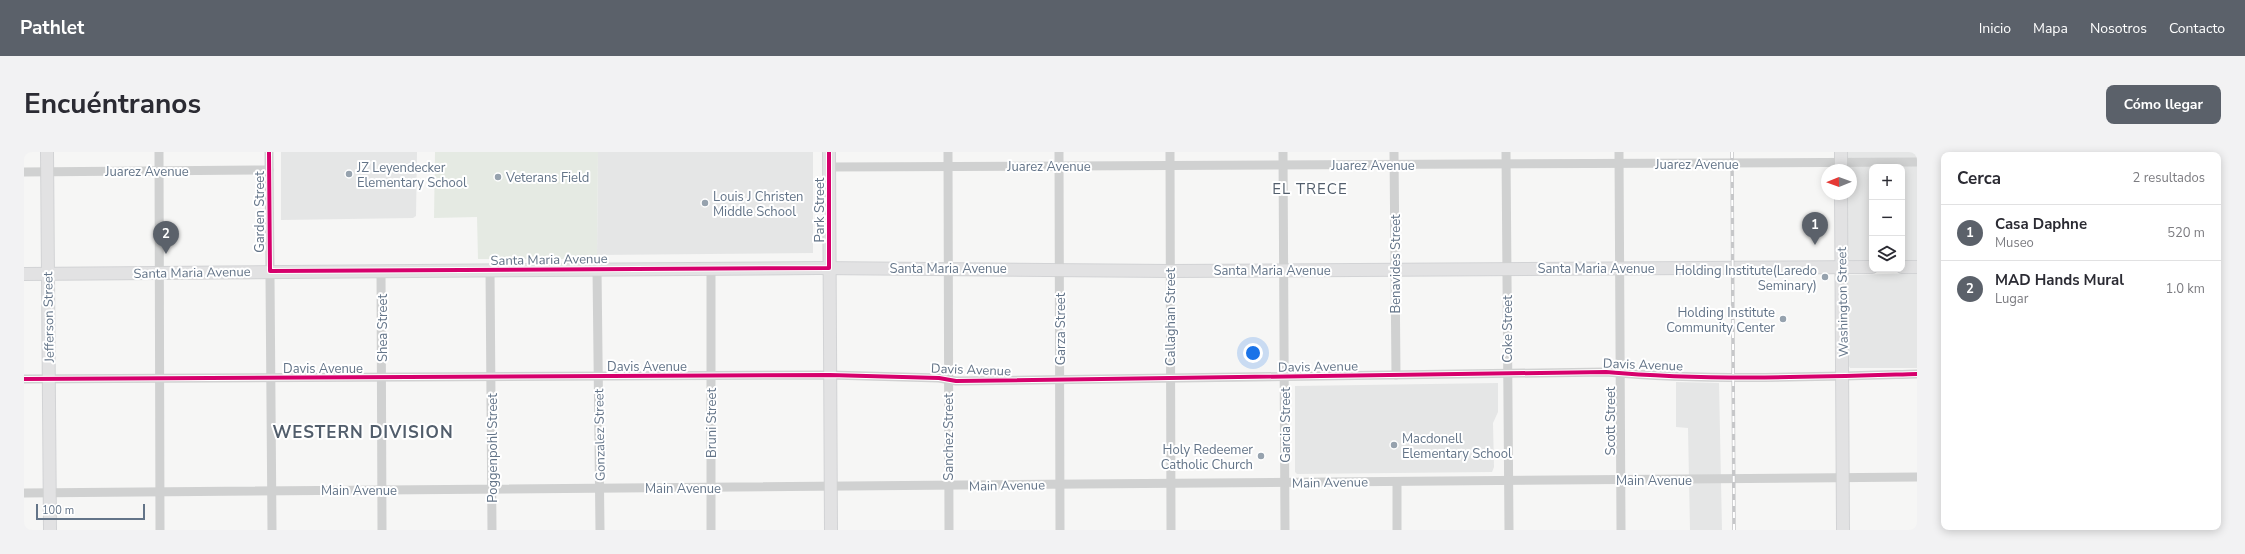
<!DOCTYPE html>
<html lang="es">
<head>
<meta charset="utf-8">
<style>
	body { margin:0; font-family:"Nunito Sans",sans-serif; background:#f2f2f3; color:#2b2b33 }
	.controls { position:absolute; right:12px; top:12px; display:grid; overflow:hidden; border-radius:8px; box-shadow:0 2px 10px #0003 }
	.controls button { width:36px; height:36px; display:grid; place-items:center; padding:0; border:0; border-bottom:1px solid #e1e1e2; background:#fff; color:#2b2b33; font:20px sans-serif }
	.compass { position:absolute; left:1797px; top:12px; width:36px; height:36px; border-radius:50%; background:#fff; box-shadow:0 2px 10px #0003; rotate:269deg }
	.scale { position:absolute; left:12px; bottom:10px; width:109px; box-sizing:border-box; padding-left:4px; border:2px solid #637488; border-top:0; font-size:11px; line-height:14px; white-space:nowrap; color:#637488; -webkit-text-stroke:3px #fff; paint-order:stroke }
	.you { position:absolute; left:1229px; top:201px; width:14px; height:14px; margin:-10px; border:3px solid #fff; border-radius:50%; background:#1a73e8; box-shadow:0 0 0 6px #1a73e833 }
	.badge { display:grid; place-items:center; width:26px; height:26px; border-radius:50%; background:#5b616a; color:#fff; font-size:13px; font-weight:700 }
	.pin { position:absolute; translate:-50% -33px; filter:drop-shadow(0 1px 2px #0008) }
	.pin::after { content:''; position:absolute; top:21px; width:14px; height:12px; background:inherit; clip-path:polygon(0 0,100% 0,50% 100%) }
	.list { margin:0; padding:0; list-style:none }
	h2 { display:flex; justify-content:space-between; align-items:center; height:52px; margin:0; padding:0 16px; font-size:17px }
	h2 small { font-size:13px; font-weight:400; color:#7c7c81 }
	.list li { display:grid; grid-template-columns:26px 1fr auto; gap:12px; align-items:center; box-sizing:border-box; height:56px; padding:0 16px; border-top:1px solid #e1e1e2 }
	.list b { display:block; font-size:15px; white-space:nowrap }
	.list p { margin:0; font-size:13px; white-space:nowrap; color:#7c7c81 }
	.list em { font-size:13px; font-style:normal; color:#7c7c81 }
	.icon { flex:none; width:22px; height:22px; fill:none; stroke:currentColor; stroke-width:2; stroke-linecap:round; stroke-linejoin:round }
	.map { position:relative; flex:none; width:1893px; height:378px; overflow:hidden; border-radius:8px }
	header { display:flex; align-items:center; gap:24px; box-sizing:border-box; height:56px; padding:0 20px; background:#5b616a; color:#fff }
	header strong { font-size:19px }
	nav { display:flex; gap:22px; margin-inline-start:auto; font-size:14px }
	.intro { display:flex; align-items:center; justify-content:space-between; box-sizing:border-box; height:96px; padding:0 24px }
	h1 { margin:0; font-size:28px }
	.button { padding:10px 18px; border-radius:8px; background:#5b616a; color:#fff; font-size:14px; font-weight:700 }
	main { display:flex; gap:24px; padding:0 24px }
	aside { flex:1; background:#fff; border-radius:8px; box-shadow:0 2px 10px #0003 }
	.map>svg:first-child { display:block }
</style>
</head>
<body>
<header>
<strong>Pathlet</strong>
<nav><a>Inicio</a><a>Mapa</a><a>Nosotros</a><a>Contacto</a></nav>
</header>
<div class="intro"><h1>Encuéntranos</h1><a class="button">Cómo llegar</a></div>
<main>
<div class="map">
<svg width="1893" height="378" viewBox="0 0 1893 378">
	<rect width="100%" height="100%" fill="#f6f6f5"/>
	<g fill="#e5e6e6">
		<path d="M257 0H393L392 64 389 66 257 68Z"/>
		<path d="M574 0H789V101L573 103Z"/>
		<path d="M1817 0H1893V115H1878V15H1848V115L1818 116 1817 42H1827V18H1817Z"/>
		<path d="M1893 121V216H1826L1825 214V123Z"/>
		<path d="M1652 230 1695 231 1698 378H1666L1664 276 1652 275Z"/>
		<path d="M1474 231V260L1469 271 1470 315 1468 320 1273 322 1271 320V234Z"/>
	</g>
	<path fill="#e5eae3" d="M411 0H574L573 107H454L453 65 410 66Z"/>
	<g fill="none" stroke-linecap="round" stroke-linejoin="round">
		<defs>
			<g id="major">
				<path d="M23 0 26 378"/>
				<path d="M805 0 807 378"/>
				<path d="M1817 0V18"/>
				<path d="M1817 42 1819 378"/>
				<path d="M1878 115H1893"/>
				<path d="M0 122 794 116 1146 119 1848 115"/>
			</g>
		</defs>
		<use href="#major" stroke="#d2d3d5" stroke-width="14"/>
		<g stroke="#d0d1d1" stroke-width="9">
			<path d="M135 0 136 378"/>
			<path d="M245 0 248 378"/>
			<path d="M924 0 925 378"/>
			<path d="M1035 0 1036 378"/>
			<path d="M1146 0 1147 378"/>
			<path d="M1259 0 1261 378"/>
			<path d="M1370 0 1372 223"/>
			<path d="M1482 0 1485 378"/>
			<path d="M1595 0 1597 378"/>
			<path d="M805 15 1893 10"/>
			<path d="M0 20 245 18"/>
			<path d="M573 117 576 378"/>
			<path d="M357 118 358 378"/>
			<path d="M466 118 468 378"/>
			<path d="M0 227 806 223 915 226 932 229 1582 220C1685 229 1790 225 1893 222"/>
			<path d="M1373 330V378"/>
			<path d="M0 341 1893 325"/>
			<path d="M687 378V116"/>
		</g>
		<use href="#major" stroke="#e2e2e3" stroke-width="12"/>
		<defs>
			<path id="rail" d="M1708 0 1710 378"/>
		</defs>
		<use href="#rail" stroke="#c6c7c9" stroke-width="3.5"/>
		<use href="#rail" stroke="#fff" stroke-width="2" stroke-dasharray="6" stroke-linecap="butt"/>
		<defs>
			<g id="cycleway">
				<path d="M245 0 246 119 805 116V0"/>
				<path d="M0 227 806 223 915 226 932 229 1582 220C1685 229 1790 225 1893 222"/>
			</g>
		</defs>
		<use href="#cycleway" stroke="#fff" stroke-width="6"/>
		<use href="#cycleway" stroke="#d6006c" stroke-width="4"/>
	</g>
	<g fill="#96a2ae" stroke="#fff" stroke-width="1.5">
		<circle cx="325" cy="22" r="4"/>
		<circle cx="474" cy="25" r="4"/>
		<circle cx="681" cy="51" r="4"/>
		<circle cx="1801" cy="125" r="4"/>
		<circle cx="1759" cy="167" r="4"/>
		<circle cx="1370" cy="293" r="4"/>
		<circle cx="1237" cy="304" r="4"/>
	</g>
	<g text-anchor="middle" stroke-width="4" stroke-linejoin="round" paint-order="stroke">
		<g font-size="13" fill="#637488" stroke="#fff">
			<text x="1673" y="17">Juarez Avenue</text>
			<text x="1349" y="18">Juarez Avenue</text>
			<text x="1025" y="19">Juarez Avenue</text>
			<text x="123" y="24">Juarez Avenue</text>
			<text transform="translate(795 58) rotate(-90)" y="5">Park Street</text>
			<text transform="translate(235 60) rotate(-90)" y="5">Garden Street</text>
			<text transform="translate(525 107) rotate(-1)" y="5">Santa Maria Avenue</text>
			<text transform="translate(1371 112) rotate(-90)" y="5">Benavides Street</text>
			<text x="924" y="121">Santa Maria Avenue</text>
			<text x="1572" y="121">Santa Maria Avenue</text>
			<text x="1248" y="123">Santa Maria Avenue</text>
			<text transform="translate(168 120) rotate(-1)" y="5">Santa Maria Avenue</text>
			<text transform="translate(1818 150) rotate(-91)" y="5">Washington Street</text>
			<text transform="translate(24 165) rotate(-91)" y="5">Jefferson Street</text>
			<text transform="translate(1146 165) rotate(-90)" y="5">Callaghan Street</text>
			<text transform="translate(358 176) rotate(-90)" y="5">Shea Street</text>
			<text transform="translate(1036 177) rotate(-90)" y="5">Garza Street</text>
			<text transform="translate(1483 177) rotate(-90)" y="5">Coke Street</text>
			<text transform="translate(1619 212) rotate(2)" y="5">Davis Avenue</text>
			<text x="623" y="219">Davis Avenue</text>
			<text transform="translate(1294 214) rotate(-1)" y="5">Davis Avenue</text>
			<text x="299" y="221">Davis Avenue</text>
			<text transform="translate(947 217) rotate(2)" y="5">Davis Avenue</text>
			<text transform="translate(1586 269) rotate(-90)" y="5">Scott Street</text>
			<text transform="translate(687 271) rotate(-90)" y="5">Bruni Street</text>
			<text transform="translate(1261 273) rotate(-90)" y="5">Garcia Street</text>
			<text transform="translate(575 283) rotate(-91)" y="5">Gonzalez Street</text>
			<text transform="translate(924 285) rotate(-90)" y="5">Sanchez Street</text>
			<text transform="translate(468 296) rotate(-90)" y="5">Poggenpohl Street</text>
			<text x="1630" y="333">Main Avenue</text>
			<text transform="translate(1306 330) rotate(-1)" y="5">Main Avenue</text>
			<text transform="translate(983 333) rotate(-1)" y="5">Main Avenue</text>
			<text x="659" y="341">Main Avenue</text>
			<text x="335" y="343">Main Avenue</text>
		</g>
		<g font-size="13" fill="#637488" stroke="#fff" text-anchor="start">
			<text x="333" y="20">JZ Leyendecker<tspan x="333" dy="15">Elementary School</tspan></text>
			<text x="482" y="30">Veterans Field</text>
			<text x="689" y="49">Louis J Christen<tspan x="689" dy="15">Middle School</tspan></text>
			<text x="1793" y="123" text-anchor="end">Holding Institute(Laredo<tspan x="1793" dy="15">Seminary)</tspan></text>
			<text x="1751" y="165" text-anchor="end">Holding Institute<tspan x="1751" dy="15">Community Center</tspan></text>
			<text x="1378" y="291">Macdonell<tspan x="1378" dy="15">Elementary School</tspan></text>
			<text x="1229" y="302" text-anchor="end">Holy Redeemer<tspan x="1229" dy="15">Catholic Church</tspan></text>
		</g>
		<g font-size="15" letter-spacing="1" fill="#525e6c" stroke="#fff">
			<text x="1286" y="42">EL TRECE</text>
		</g>
		<g font-size="17" font-weight="bold" letter-spacing="1" fill="#525e6c" stroke="#fff">
			<text x="339" y="286">WESTERN DIVISION</text>
		</g>
	</g>
</svg>
<div class="controls">
<button>+</button>
<button>−</button>
<button><svg class="icon" aria-label="layers" viewBox="0 0 24 24"><path d="M12 4l9 5-9 5-9-5zM3 14l9 5 9-5"/></svg></button>
</div>
<svg class="compass" viewBox="-18 -18 36 36"><path d="M0-13l5 13h-10z" fill="#e53935"/><path d="M0 13l5-13h-10z" fill="#7c7c81"/></svg>
<div class="scale">100 m</div>
<div class="you"></div>
<div class="pin badge" style="left:1791px;top:93px">1</div>
<div class="pin badge" style="left:142px;top:102px">2</div>
</div>
<aside>
<h2>Cerca<small>2 resultados</small></h2>
<ul class="list">
<li><span class="badge">1</span><div><b>Casa Daphne</b><p>Museo</p></div><em>520 m</em></li>
<li><span class="badge">2</span><div><b>MAD Hands Mural</b><p>Lugar</p></div><em>1.0 km</em></li>
</ul>
</aside>
</main>
</body>
</html>
